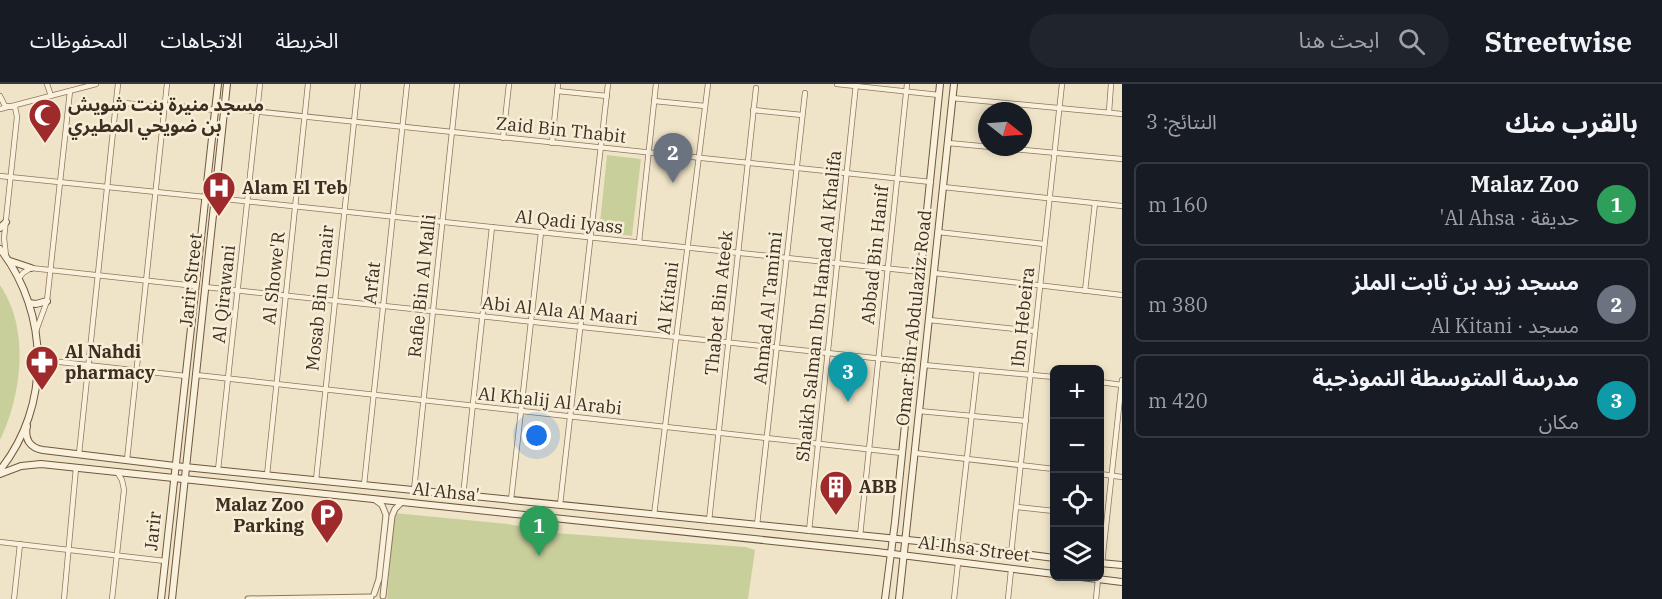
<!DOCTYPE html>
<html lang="ar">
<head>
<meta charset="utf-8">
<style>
	body { margin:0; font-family:"IBM Plex Serif","Noto Sans Arabic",serif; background:#20242c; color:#f1f3f6; direction:rtl }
	.controls { position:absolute; right:18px; bottom:18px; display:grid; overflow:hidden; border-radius:9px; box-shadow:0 3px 9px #0003 }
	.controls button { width:54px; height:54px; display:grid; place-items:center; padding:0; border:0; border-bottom:2px solid #363941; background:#171b24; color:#f1f3f6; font:30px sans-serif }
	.compass { position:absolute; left:978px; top:18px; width:54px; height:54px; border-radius:50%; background:#171b24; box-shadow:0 3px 9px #0003; rotate:107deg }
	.you { position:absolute; left:537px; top:352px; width:21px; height:21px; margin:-15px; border:4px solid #fff; border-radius:50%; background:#1a73e8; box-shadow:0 0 0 9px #1a73e833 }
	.badge { display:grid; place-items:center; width:39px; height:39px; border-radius:50%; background:#d93025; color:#fff; font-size:20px; font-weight:700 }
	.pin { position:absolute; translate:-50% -50px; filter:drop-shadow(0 2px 3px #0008) }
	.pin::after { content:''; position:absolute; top:32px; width:21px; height:18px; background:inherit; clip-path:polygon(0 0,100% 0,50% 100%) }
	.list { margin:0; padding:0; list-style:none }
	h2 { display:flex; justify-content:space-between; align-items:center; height:78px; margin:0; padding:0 24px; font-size:26px }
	h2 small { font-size:20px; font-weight:400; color:#9ea1a6 }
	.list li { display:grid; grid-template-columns:39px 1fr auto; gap:18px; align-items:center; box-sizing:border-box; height:84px; margin:0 12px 12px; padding:0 12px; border:2px solid #363941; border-radius:9px }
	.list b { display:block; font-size:22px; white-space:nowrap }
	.list p { margin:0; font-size:20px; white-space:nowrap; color:#9ea1a6 }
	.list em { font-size:20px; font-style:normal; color:#9ea1a6 }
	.icon { flex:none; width:33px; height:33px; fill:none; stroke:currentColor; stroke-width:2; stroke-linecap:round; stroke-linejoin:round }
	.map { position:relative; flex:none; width:1122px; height:515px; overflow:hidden; direction:ltr }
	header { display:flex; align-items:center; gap:36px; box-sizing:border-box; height:84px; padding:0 30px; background:#171b24; border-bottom:2px solid #363941 }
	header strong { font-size:28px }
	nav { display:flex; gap:33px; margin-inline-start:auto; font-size:21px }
	.search { width:420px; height:54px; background:#20242c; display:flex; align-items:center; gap:15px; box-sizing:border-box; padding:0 21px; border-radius:33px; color:#9ea1a6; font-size:22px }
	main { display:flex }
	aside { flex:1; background:#171b24 }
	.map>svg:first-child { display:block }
</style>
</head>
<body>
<header>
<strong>Streetwise</strong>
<div class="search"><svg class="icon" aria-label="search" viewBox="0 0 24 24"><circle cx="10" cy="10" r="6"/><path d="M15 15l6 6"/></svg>ابحث هنا</div>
<nav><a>الخريطة</a><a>الاتجاهات</a><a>المحفوظات</a></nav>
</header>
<main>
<aside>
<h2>بالقرب منك<small>النتائج: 3</small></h2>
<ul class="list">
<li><span class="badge" style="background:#2e9e5b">1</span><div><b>Malaz Zoo</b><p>حديقة · Al Ahsa'</p></div><em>160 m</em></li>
<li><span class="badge" style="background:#6b7280">2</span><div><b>مسجد زيد بن ثابت الملز</b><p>مسجد · Al Kitani</p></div><em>380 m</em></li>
<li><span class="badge" style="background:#0f9aa8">3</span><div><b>مدرسة المتوسطة النموذجية</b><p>مكان</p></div><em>420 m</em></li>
</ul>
</aside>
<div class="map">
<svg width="1122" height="515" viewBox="0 0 1122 515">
	<rect width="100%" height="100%" fill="#f0e4c8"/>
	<g fill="#c9cf9b">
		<path d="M607 71 641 75 632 152 599 148Z"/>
		<path d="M0 201C30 245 22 310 0 356Z"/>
		<path d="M394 429 508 440 524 443 527 447 746 463 755 466 748 515H387Z"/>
	</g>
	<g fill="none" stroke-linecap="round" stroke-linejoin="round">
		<defs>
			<g id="minor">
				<path d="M47 0 51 12"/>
				<path d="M837 0 939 11"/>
				<path d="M557 7 607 12"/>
				<path d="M0 12 5 22 15 23 17 33 4 154 6 172"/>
				<path d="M952 14 1122 30"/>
				<path d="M654 17 705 22"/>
				<path d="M117 18 165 24 169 21 215 26"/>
				<path d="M224 24 931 98"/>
				<path d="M0 25 96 0"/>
				<path d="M753 26 802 31"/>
				<path d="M1109 28 1111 0"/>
				<path d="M503 54 509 0"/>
				<path d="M552 59 558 0"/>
				<path d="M948 59 1122 75"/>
				<path d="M0 92 205 113"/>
				<path d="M943 103 1122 122"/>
				<path d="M215 114 921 188"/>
				<path d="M938 148 1044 160"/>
				<path d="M639 158 656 0"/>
				<path d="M934 189 1122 211"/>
				<path d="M19 194 23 189 31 184 196 202"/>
				<path d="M205 203 912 278"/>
				<path d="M1085 207 1095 119"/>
				<path d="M929 236 1035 247"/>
				<path d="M36 247 47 217 70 7"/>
				<path d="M924 281 1054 293"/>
				<path d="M38 285 51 277 186 292"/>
				<path d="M196 291 902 369"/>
				<path d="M1100 298 1122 301"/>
				<path d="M919 327 1026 337"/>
				<path d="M915 369 1054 385"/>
				<path d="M79 370 118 0"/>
				<path d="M127 376 167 0"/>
				<path d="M218 386 260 0"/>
				<path d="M1100 390 1122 393"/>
				<path d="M267 391 308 0"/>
				<path d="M316 396 358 0"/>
				<path d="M364 401 407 0"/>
				<path d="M414 406 457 0"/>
				<path d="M463 412 492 143"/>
				<path d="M511 416 541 148"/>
				<path d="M560 421 608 0"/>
				<path d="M1017 423 1054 427"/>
				<path d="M654 431 708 0"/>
				<path d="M709 437 756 4"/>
				<path d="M757 441 805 9"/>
				<path d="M809 447 856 0"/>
				<path d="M860 452 907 0"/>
				<path d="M0 458 165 477"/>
				<path d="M957 461 977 286"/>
				<path d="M1011 470 1062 0"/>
				<path d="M1102 479 1122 296"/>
				<path d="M14 515 20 460"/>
				<path d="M64 515 76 384"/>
				<path d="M112 515 124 406 122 396 117 388"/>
				<path d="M954 515 958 479"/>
				<path d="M1008 515 1011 486"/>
				<path d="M1096 515 1098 495"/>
			</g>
			<g id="tertiary">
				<path d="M374 510 379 495 386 431 382 421 375 416"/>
				<path d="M383 512 392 432 395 425 402 418"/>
				<path d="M248 515 371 513"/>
			</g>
			<g id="secondary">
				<path d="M0 144 6 138"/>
				<path d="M0 165C50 229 51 323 0 386"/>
				<path d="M10 177 31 184"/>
				<path d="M29 219 36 220 47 217"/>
				<path d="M38 270 51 277"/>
				<path d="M27 342C24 355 30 364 43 366L175 382 957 461 1054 474"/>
				<path d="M0 390 21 382 41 380 877 468 1054 490"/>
				<path d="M1100 479 1122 481"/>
				<path d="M1073 492 1122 498"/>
				<path d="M161 515 218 0"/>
				<path d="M172 515 227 0"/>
				<path d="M885 515 895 438 940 0"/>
				<path d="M899 515 954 0"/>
			</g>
		</defs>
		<use href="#minor" stroke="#8d765c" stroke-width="6"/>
		<use href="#tertiary" stroke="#8d765c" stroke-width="7"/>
		<use href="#secondary" stroke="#6f573f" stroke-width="8"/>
		<use href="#minor" stroke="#faf1dc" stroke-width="4.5"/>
		<use href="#tertiary" stroke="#faf1dc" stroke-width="5"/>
		<use href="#secondary" stroke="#faf1dc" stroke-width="6"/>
	</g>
	<defs>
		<symbol id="mosque-pin" viewBox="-11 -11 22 30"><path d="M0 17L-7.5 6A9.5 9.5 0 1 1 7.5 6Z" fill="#9e2a2b" stroke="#f7eed8"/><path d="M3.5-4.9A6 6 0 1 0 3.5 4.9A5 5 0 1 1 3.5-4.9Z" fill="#fff"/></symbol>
		<symbol id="hospital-pin" viewBox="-11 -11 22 30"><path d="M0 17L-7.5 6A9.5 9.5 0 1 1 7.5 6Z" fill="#9e2a2b" stroke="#f7eed8"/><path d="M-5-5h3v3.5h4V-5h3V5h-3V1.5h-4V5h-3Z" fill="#fff"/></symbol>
		<symbol id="pharmacy-pin" viewBox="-11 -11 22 30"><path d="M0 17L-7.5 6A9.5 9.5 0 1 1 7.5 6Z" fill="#9e2a2b" stroke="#f7eed8"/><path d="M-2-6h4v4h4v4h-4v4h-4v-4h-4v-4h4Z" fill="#fff"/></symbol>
		<symbol id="building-pin" viewBox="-11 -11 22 30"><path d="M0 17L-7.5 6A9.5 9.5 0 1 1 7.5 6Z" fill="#9e2a2b" stroke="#f7eed8"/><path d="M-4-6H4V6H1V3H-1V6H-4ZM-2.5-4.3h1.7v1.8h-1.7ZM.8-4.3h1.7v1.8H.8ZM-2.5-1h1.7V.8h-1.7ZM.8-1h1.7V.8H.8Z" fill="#fff"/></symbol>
		<symbol id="parking-pin" viewBox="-11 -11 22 30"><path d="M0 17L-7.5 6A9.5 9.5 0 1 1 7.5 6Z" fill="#9e2a2b" stroke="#f7eed8"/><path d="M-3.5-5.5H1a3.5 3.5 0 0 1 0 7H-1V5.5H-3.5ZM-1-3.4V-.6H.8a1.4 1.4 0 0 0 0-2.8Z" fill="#fff"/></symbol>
	</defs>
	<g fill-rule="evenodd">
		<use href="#mosque-pin" x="26" y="12" width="38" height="52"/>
		<use href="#hospital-pin" x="200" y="85" width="38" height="52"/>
		<use href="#pharmacy-pin" x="23" y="259" width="38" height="52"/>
		<use href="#building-pin" x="817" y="384" width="38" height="52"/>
		<use href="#parking-pin" x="308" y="412" width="38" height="52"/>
	</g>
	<g text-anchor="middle" stroke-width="5" stroke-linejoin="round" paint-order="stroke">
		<g font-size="18" font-weight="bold" fill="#3d2e20" stroke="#f7eed8" text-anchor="start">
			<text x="68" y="27">مسجد منيرة بنت شويش<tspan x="68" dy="21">بن ضويحي المطيري</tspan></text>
			<text x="242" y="110">Alam El Teb</text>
			<text x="65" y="274">Al Nahdi<tspan x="65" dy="21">pharmacy</tspan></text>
			<text x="859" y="409">ABB</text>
			<text x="304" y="427" text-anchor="end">Malaz Zoo<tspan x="304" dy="21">Parking</tspan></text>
		</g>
		<g font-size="18" fill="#3d2e20" stroke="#f7eed8">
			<text transform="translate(561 46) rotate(6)" y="6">Zaid Bin Thabit</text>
			<text transform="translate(569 138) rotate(6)" y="6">Al Qadi Iyass</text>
			<text transform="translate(875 171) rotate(-84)" y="6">Abbad Bin Hanif</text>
			<text transform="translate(274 194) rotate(-84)" y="6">Al Showe'R</text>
			<text transform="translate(191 196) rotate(-84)" y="6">Jarir Street</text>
			<text transform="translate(372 199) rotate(-84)" y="6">Arfat</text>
			<text transform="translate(422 202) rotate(-84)" y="6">Rafie Bin Al Malli</text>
			<text transform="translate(224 210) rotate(-84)" y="6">Al Qirawani</text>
			<text transform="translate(320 214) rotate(-84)" y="6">Mosab Bin Umair</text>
			<text transform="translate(668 214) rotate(-83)" y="6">Al Kitani</text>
			<text transform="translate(719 219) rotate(-84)" y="6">Thabet Bin Ateek</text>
			<text transform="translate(819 222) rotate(-84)" y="6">Shaikh Salman Ibn Hamad Al Khalifa</text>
			<text transform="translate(768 224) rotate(-84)" y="6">Ahmad Al Tamimi</text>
			<text transform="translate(560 227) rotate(6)" y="6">Abi Al Ala Al Maari</text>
			<text transform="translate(1023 233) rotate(-84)" y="6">Ibn Hebeira</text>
			<text transform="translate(914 234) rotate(-84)" y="6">Omar Bin Abdulaziz Road</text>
			<text transform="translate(550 317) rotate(6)" y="6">Al Khalij Al Arabi</text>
			<text transform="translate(446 408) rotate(6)" y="6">Al Ahsa'</text>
			<text transform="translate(153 447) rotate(-84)" y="6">Jarir</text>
			<text transform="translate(974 465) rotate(7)" y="6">Al Ihsa Street</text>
		</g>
	</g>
</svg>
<div class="controls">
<button>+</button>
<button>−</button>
<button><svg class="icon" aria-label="locate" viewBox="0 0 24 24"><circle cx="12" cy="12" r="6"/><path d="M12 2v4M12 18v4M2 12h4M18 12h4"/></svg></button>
<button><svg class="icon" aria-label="layers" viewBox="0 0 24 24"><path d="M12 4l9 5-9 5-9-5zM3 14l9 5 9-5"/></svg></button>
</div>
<svg class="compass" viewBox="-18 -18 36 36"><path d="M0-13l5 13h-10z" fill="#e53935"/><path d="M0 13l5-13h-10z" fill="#9ea1a6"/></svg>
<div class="you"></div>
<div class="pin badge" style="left:539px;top:472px;background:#2e9e5b">1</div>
<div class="pin badge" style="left:673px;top:99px;background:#6b7280">2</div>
<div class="pin badge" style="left:848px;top:318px;background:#0f9aa8">3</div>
</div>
</main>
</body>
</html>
